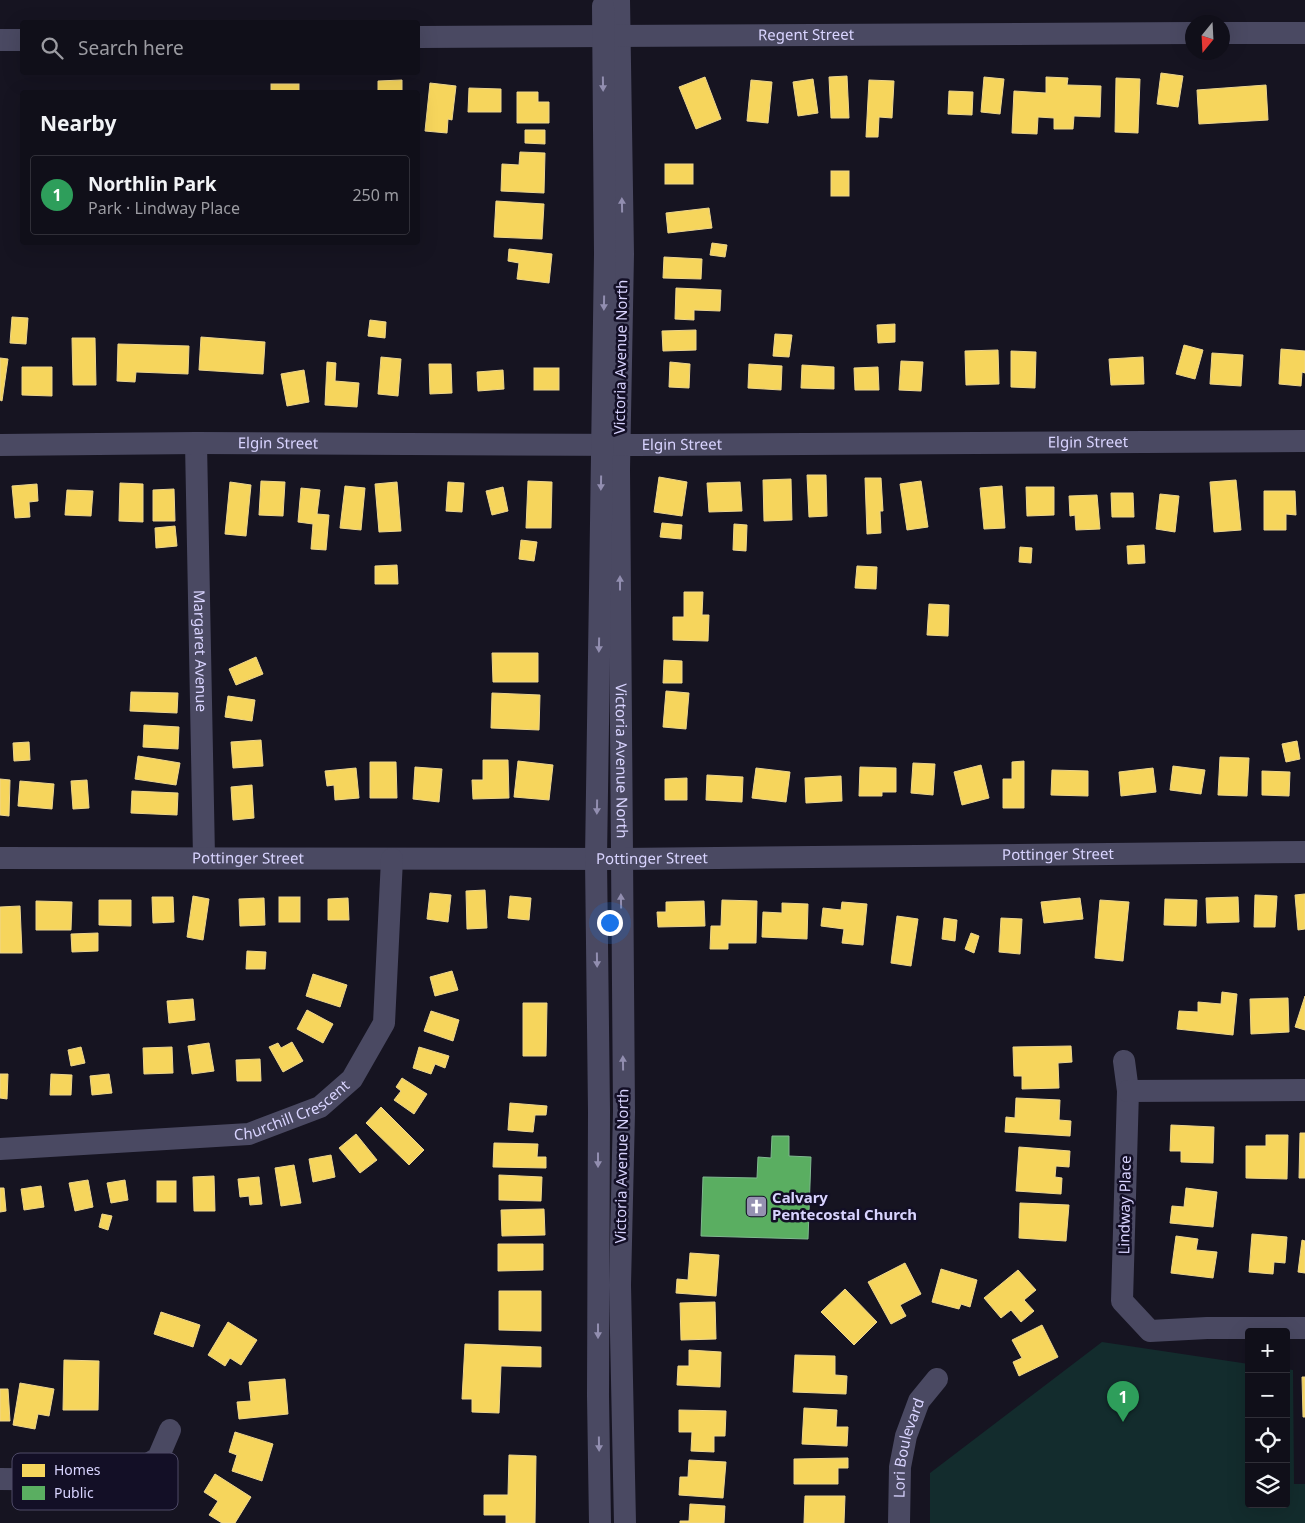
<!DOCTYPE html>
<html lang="en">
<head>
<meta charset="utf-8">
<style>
	body { margin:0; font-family:"Noto Sans",sans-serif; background:#1e1d26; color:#f1f3f6 }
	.controls { position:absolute; right:15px; bottom:15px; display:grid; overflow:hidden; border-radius:5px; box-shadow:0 5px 20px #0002 }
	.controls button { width:45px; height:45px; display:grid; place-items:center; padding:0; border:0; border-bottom:1px solid #302f38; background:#100f19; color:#f1f3f6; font:25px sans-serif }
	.compass { position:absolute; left:1185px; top:15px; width:45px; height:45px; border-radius:50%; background:#100f19; box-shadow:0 5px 20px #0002; rotate:198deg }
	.you { position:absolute; left:609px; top:922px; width:18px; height:18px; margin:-12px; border:4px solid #fff; border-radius:50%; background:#1a73e8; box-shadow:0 0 0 8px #1a73e833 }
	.badge { display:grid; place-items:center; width:32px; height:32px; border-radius:50%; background:#7c3aed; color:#fff; font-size:16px; font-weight:700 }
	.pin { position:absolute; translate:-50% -41px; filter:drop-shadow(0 1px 2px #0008) }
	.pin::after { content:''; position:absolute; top:26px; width:18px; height:15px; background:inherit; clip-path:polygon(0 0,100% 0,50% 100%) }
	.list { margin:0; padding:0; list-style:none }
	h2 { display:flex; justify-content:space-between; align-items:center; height:65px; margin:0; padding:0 20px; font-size:21px }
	h2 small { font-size:16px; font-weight:400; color:#9c9ca2 }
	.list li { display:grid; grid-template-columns:32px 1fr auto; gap:15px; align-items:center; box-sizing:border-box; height:80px; margin:0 10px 10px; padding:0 10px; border:1px solid #302f38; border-radius:5px }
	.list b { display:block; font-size:19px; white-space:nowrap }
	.list p { margin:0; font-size:16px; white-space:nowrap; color:#9c9ca2 }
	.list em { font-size:16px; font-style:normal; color:#9c9ca2 }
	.icon { flex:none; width:28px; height:28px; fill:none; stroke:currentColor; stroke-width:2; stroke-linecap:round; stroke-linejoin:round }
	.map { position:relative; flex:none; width:1305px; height:1523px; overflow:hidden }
	.search { position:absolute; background:#100f19; box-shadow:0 5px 20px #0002; left:20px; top:20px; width:400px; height:55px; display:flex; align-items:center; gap:12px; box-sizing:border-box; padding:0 18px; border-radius:5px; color:#9c9ca2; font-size:19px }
	.panel { position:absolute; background:#100f19; box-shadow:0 5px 20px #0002; left:20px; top:90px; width:400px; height:155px; border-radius:5px }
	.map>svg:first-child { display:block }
</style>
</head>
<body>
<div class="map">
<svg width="1305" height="1523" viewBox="0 0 1305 1523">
	<rect width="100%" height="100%" fill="#161421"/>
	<path fill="#132c2d" d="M1102 1342 1249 1364V1504H1286V1369L1293 1370 1294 1484H1305V1523H930V1473Z"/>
	<g fill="#f6d55c" stroke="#edd58d">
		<path d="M1161 73 1183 76 1178 107 1157 104Z"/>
		<path d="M847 76 849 118H831L829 77Z"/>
		<path d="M705 77 721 119 696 129 679 87Z"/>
		<path d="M984 77 1004 79 1000 114 981 112Z"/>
		<path d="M1046 77 1068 78 1067 85 1101 86 1100 117 1074 116 1073 129H1054V118L1038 117 1037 134 1012 133 1014 91 1046 93Z"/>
		<path d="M1116 78 1140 79 1138 133 1115 132Z"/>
		<path d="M813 79 818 113 798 116 793 82Z"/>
		<path d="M402 80V92H378V81Z"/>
		<path d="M751 80 772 82 768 123 747 121Z"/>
		<path d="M869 80 894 81 892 118 879 117 878 137H866Z"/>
		<path d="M430 83 456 86 452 120 448 119 447 133 425 131Z"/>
		<rect x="271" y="84" width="28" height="8"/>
		<path d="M1266 85 1268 120 1199 124 1197 90Z"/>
		<path d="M469 88 501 89V112H468Z"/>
		<path d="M949 91 973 92 972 115 948 114Z"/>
		<path d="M517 92H538V102H549V123H517Z"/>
		<path d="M525 130H545V144L525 143Z"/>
		<path d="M520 152 545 153 544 193 501 191 502 164 519 165Z"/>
		<rect x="665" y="164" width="28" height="20"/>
		<rect x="831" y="171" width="18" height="25"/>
		<path d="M496 201 544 204 542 239 494 237Z"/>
		<path d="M709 208 712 228 668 233 666 213Z"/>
		<path d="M712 243 727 245 725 257 710 255Z"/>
		<path d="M509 249 552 254 549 283 517 279 519 263 508 261Z"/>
		<path d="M664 257 702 259 701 279 663 278Z"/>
		<path d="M676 288 721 290 720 311 694 310V320L675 319Z"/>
		<path d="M12 317 28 318 26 344 10 343Z"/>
		<path d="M370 320 386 322 385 338 368 336Z"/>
		<path d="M895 324V342L878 343 877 325Z"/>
		<path d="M696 330V350L663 351 662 331Z"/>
		<path d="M775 334 792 335 789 357 773 356Z"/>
		<path d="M201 337 265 342 263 374 199 370Z"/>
		<path d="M72 338H95L96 385H73Z"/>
		<path d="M118 344 189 346 188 374 136 372 135 382 117 381Z"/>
		<path d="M1184 345 1203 350 1195 379 1176 374Z"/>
		<path d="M1281 349 1305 351V373L1302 372 1301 386 1279 384Z"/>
		<path d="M998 350 999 384 966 385 965 351Z"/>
		<path d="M1011 351 1036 352 1035 388 1011 387Z"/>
		<path d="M1212 353 1243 355 1241 386 1210 384Z"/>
		<path d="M381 357 401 359 398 396 378 394Z"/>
		<path d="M1143 357 1144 384 1111 385 1109 359Z"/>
		<path d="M0 358 8 359 2 401 0 400Z"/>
		<path d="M901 361 923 362 921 391 899 390Z"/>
		<path d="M327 362 336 363 335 381 359 383 357 407 325 405Z"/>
		<path d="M670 362 690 364 689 388 669 387Z"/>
		<path d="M429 364H451L452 393 430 394Z"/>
		<path d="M749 364 782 366 781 390 748 388Z"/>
		<path d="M802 365 834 367V389L801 388Z"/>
		<path d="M22 367H52V396L22 395Z"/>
		<path d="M878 367 879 390H855L854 368Z"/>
		<rect x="534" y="368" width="25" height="22"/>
		<path d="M304 370 309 402 287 406 281 374Z"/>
		<path d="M503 370 504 389 478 391 477 372Z"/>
		<path d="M807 475H826L827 516 809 517Z"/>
		<path d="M659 477 687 482 682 516 654 512Z"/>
		<path d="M865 478H881L883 511H880L881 533 867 534Z"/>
		<path d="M791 479 792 520 764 521 763 480Z"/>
		<path d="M1236 480 1241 530 1214 532 1210 482Z"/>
		<path d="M261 481 285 482 283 516 259 515Z"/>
		<path d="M528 481 552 482 551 528H526Z"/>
		<path d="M921 481 928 527 907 530 900 484Z"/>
		<path d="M230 482 251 485 246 536 225 534Z"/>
		<path d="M397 482 401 531 379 532 375 484Z"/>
		<path d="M448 482 464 483 462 512 446 511Z"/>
		<path d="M740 482 742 511 709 512 707 483Z"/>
		<path d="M120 483 143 484V522L119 521Z"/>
		<path d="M37 484 38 501 29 502 30 517 15 518 12 486Z"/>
		<path d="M345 486 365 488 361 530 340 528Z"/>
		<path d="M1002 486 1005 528 984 529 980 488Z"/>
		<path d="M503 487 508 511 492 515 486 491Z"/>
		<path d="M1026 487H1054V515L1027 516Z"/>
		<path d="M301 488 320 490 317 514 329 515 326 550 311 549 313 524 298 522Z"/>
		<path d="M174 489 175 521H153V490Z"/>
		<path d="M67 490 93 491 91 516 65 515Z"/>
		<path d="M1264 491H1295L1296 515 1286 514V530H1264Z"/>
		<path d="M1111 493H1133L1134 517H1112Z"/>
		<path d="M1160 494 1179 496 1175 532 1156 529Z"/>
		<path d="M1097 495 1100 529 1076 530 1075 515 1070 516 1069 496Z"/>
		<path d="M662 523 682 525 681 539 660 537Z"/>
		<path d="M734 524 747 525 746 551 733 550Z"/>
		<path d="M175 526 177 546 156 548 155 528Z"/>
		<path d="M521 540 537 542 534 561 519 559Z"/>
		<path d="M1144 545 1145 563 1128 564 1127 546Z"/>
		<path d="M1020 547 1032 548 1031 563 1019 562Z"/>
		<path d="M397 565 398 584H375V566Z"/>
		<path d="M857 566 877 567 876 589 855 588Z"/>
		<path d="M684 592H703L702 615H709L708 641 673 640V617H684Z"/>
		<path d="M929 604 949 605 948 636 927 635Z"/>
		<path d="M492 653H538V682H493Z"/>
		<path d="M256 657 263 674 236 685 229 669Z"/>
		<path d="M664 660 682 661V683H663Z"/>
		<path d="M666 691 689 693 686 729 663 727Z"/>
		<path d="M131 692 178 693 177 713 130 711Z"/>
		<path d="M492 693 540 695 539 730 491 728Z"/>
		<path d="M228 696 255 700 252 721 225 717Z"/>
		<path d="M144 725 179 727 178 749 143 747Z"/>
		<path d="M261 740 263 766 233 768 231 742Z"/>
		<path d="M1297 741 1300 759 1286 762 1282 744Z"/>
		<path d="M29 742 30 760 14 761 13 743Z"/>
		<path d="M138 756 180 763 176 785 135 779Z"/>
		<path d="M1220 757 1249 758 1247 796 1218 795Z"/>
		<path d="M483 760H508L509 798 473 799 472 780H483Z"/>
		<path d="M518 761 553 765 549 800 514 797Z"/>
		<path d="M1024 761V808H1003V779H1012V762Z"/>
		<path d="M370 762H396L397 798H370Z"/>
		<path d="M913 763 935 764 933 795 911 793Z"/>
		<path d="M981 765 989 798 962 805 954 772Z"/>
		<path d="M1173 766 1205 770 1201 794 1170 790Z"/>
		<path d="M415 767 442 769 439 802 413 799Z"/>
		<path d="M860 767 896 768V792H882V796H859Z"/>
		<path d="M356 768 359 798 335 800 334 785 327 786 325 771Z"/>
		<path d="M756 768 790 772 786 802 752 798Z"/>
		<path d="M1153 768 1156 792 1121 796 1119 772Z"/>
		<path d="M1052 770 1088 771V796L1051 795Z"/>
		<path d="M1262 771 1290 772 1289 796 1262 795Z"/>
		<path d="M707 775 743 777 742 802 706 800Z"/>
		<path d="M841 776 842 801 806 803 805 778Z"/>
		<path d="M687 778V800H665V779Z"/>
		<path d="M0 779 10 780 9 816 0 815Z"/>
		<path d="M87 780 89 808 73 809 71 781Z"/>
		<path d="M20 781 54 784 52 809 18 806Z"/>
		<path d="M252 785 254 818 233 820 231 787Z"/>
		<path d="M132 791 178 793 177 815 131 813Z"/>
		<path d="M485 890 487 928 467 929 466 891Z"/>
		<path d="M430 893 451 895 448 922 427 919Z"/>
		<path d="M1305 894V929L1298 930 1295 895Z"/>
		<path d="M1255 895 1277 896 1275 927H1254Z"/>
		<path d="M193 896 209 899 203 940 187 937Z"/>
		<path d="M510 896 531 898 529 920 508 918Z"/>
		<path d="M152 897H173L174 922 153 923Z"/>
		<rect x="279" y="897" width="21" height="25"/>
		<path d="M1238 897 1239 922 1207 923 1206 898Z"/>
		<path d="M264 898 265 925 240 926 239 899Z"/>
		<path d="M348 898 349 920H328V899Z"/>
		<path d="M1080 898 1083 919 1044 923 1041 902Z"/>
		<path d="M1165 899 1197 900 1196 926 1164 925Z"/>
		<path d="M99 900H131V926L99 925Z"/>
		<path d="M722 900 757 901 756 943H728V949H710L711 926H721Z"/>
		<path d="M1100 900 1129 902 1123 961 1095 958Z"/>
		<path d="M36 901 72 902 71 930H36Z"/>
		<path d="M704 901 705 926 658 927 657 912H666V902Z"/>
		<path d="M842 902 867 904 863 945 842 943 844 929 821 926 823 908 841 910Z"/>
		<path d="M782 903 808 904 807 939 762 937 763 912 782 913Z"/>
		<path d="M20 906 22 953H0V907Z"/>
		<path d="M897 916 918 919 911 966 891 963Z"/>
		<path d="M944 918 957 920 955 941 942 939Z"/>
		<path d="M1001 918 1022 919 1020 954 999 952Z"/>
		<path d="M98 933V951L72 952 71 934Z"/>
		<path d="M971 933 979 936 974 953 965 949Z"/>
		<path d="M247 951 266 952 265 969H246Z"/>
		<path d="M452 971 458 990 435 996 430 977Z"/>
		<path d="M313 974 347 985 340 1007 306 996Z"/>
		<path d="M1222 992 1237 994 1233 1035 1177 1029 1179 1011 1198 1012V1002L1221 1004Z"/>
		<path d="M1305 996V1030L1295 1027Z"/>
		<path d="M1288 998 1289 1032 1251 1034 1250 999Z"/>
		<path d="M193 999 195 1020 169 1023 167 1001Z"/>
		<path d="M523 1003H547L546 1056H523Z"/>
		<path d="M307 1010 333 1024 323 1043 297 1029Z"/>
		<path d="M431 1011 459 1020 453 1041 424 1031Z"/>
		<path d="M292 1042 303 1061 283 1072 269 1047 278 1043 281 1048Z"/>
		<path d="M209 1043 214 1071 192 1074 188 1046Z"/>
		<path d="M1071 1046 1072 1062 1058 1063 1059 1088 1022 1089V1076H1014L1013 1047Z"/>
		<path d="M81 1047 85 1063 71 1066 68 1050Z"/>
		<path d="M172 1047 173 1073 144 1074 143 1048Z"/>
		<path d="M419 1047 449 1056 445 1068 435 1064 431 1074 413 1068Z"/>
		<path d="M260 1059 261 1081H237L236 1060Z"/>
		<path d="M0 1074H8L7 1099 0 1098Z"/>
		<path d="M51 1074 72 1075 71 1095H50Z"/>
		<path d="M109 1074 112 1093 92 1095 90 1076Z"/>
		<path d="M402 1078 427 1094 414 1114 394 1100 401 1091 396 1087Z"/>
		<path d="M1016 1098 1060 1100 1059 1120 1071 1121 1070 1136 1005 1132 1006 1117 1015 1118Z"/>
		<path d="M510 1103 547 1106 546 1115H535L533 1132 508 1130Z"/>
		<path d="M381 1107 424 1150 409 1165 366 1123Z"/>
		<path d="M1171 1125 1214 1127 1213 1163 1181 1162V1151H1170Z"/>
		<path d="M1300 1133H1305V1178H1299Z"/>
		<path d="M356 1134 377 1160 360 1173 339 1148Z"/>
		<path d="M1266 1135H1288L1287 1179 1246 1178V1146H1266Z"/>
		<path d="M494 1143 538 1144 537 1157H546V1168L493 1167Z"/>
		<path d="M1019 1147 1070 1151 1069 1167 1056 1166 1055 1177 1062 1178 1061 1194 1016 1191Z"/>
		<path d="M331 1155 335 1177 313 1182 309 1159Z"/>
		<path d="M294 1165 301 1203 281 1206 275 1168Z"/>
		<path d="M499 1175 542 1177 541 1201 499 1200Z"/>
		<path d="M214 1176 215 1211H194L193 1177Z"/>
		<path d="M259 1177 262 1204 250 1205 249 1196 240 1197 238 1179Z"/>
		<path d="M88 1180 93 1207 75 1211 69 1183Z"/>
		<path d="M125 1180 128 1200 111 1203 107 1183Z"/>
		<rect x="157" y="1181" width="19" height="21"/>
		<path d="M41 1186 44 1207 24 1210 21 1189Z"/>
		<path d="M0 1188H4L6 1211 0 1212Z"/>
		<path d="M1186 1188 1217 1192 1213 1227 1170 1223 1172 1206 1184 1207Z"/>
		<path d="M1020 1203 1069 1205 1066 1241 1019 1238Z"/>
		<path d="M544 1209 545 1235 502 1236 501 1210Z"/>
		<path d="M102 1214 112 1216 108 1230 99 1227Z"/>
		<path d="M1252 1234 1287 1237 1285 1263 1274 1262 1273 1274 1249 1272Z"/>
		<path d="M1176 1236 1198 1239 1196 1250 1217 1252 1213 1278 1171 1273Z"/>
		<path d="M1302 1240 1305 1241V1273L1298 1272Z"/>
		<path d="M498 1244H543V1270L498 1271Z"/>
		<path d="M690 1253 719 1255 716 1296 676 1293 677 1279 688 1280Z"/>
		<path d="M905 1263 921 1294 900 1305 906 1316 891 1324 868 1282Z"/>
		<path d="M941 1269 977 1280 970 1307 961 1304 959 1309 932 1302Z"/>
		<path d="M1018 1270 1036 1290 1024 1300 1034 1311 1021 1322 1011 1310 1001 1318 984 1298Z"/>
		<path d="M845 1289 877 1322 854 1345 821 1312Z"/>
		<path d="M499 1291H541V1331L499 1330Z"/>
		<path d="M715 1302 716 1339 681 1340 680 1303Z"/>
		<path d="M161 1312 200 1325 193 1347 154 1334Z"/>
		<path d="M228 1322 257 1340 241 1365 230 1358 225 1366 208 1355Z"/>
		<path d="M1042 1325 1058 1357 1019 1376 1013 1362 1022 1358 1012 1340Z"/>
		<path d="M465 1344 541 1347V1367L501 1366 499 1413 472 1412V1399H462Z"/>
		<path d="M689 1350 721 1352 720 1387 677 1385 678 1366H689Z"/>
		<path d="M795 1355 835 1356V1375L847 1376 846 1394 793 1392Z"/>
		<path d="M64 1360 99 1361 98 1410H63Z"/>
		<path d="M1302 1377H1305V1417H1303Z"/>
		<path d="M285 1379 288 1414 239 1419 237 1402 251 1401 249 1382Z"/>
		<path d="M20 1383 54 1389 49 1416 38 1414 35 1429 13 1425Z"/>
		<path d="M0 1389H8L10 1421H0Z"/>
		<path d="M804 1408 837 1410 836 1427H848L847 1446 802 1444Z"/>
		<path d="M679 1410 726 1411 725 1436H714V1452L691 1451 692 1432H679Z"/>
		<path d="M235 1432 273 1444 262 1481 232 1471 237 1455 229 1452Z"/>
		<path d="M509 1455 536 1456 535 1523H506V1515H484V1495H508Z"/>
		<path d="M848 1458V1468H838V1484H794V1459Z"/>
		<path d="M689 1460 726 1462 723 1498 679 1495 680 1477H688Z"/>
		<path d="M215 1474 251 1497 235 1523H222L209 1515 218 1501 204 1492Z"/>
		<path d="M805 1496H845L844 1523H804Z"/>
		<path d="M690 1504 725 1506 724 1523H680V1521H689Z"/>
	</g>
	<path fill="#5aae61" stroke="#80b990" d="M772 1136H789V1156L811 1157 808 1239 701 1236 703 1177 757 1178 758 1157 771 1158Z"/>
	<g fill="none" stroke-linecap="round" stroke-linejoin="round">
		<g stroke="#4a4962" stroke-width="22">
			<path id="s1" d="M619 0 623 254 619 469 624 1112 620 1285 625 1523"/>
			<path d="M1222 33H1305"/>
			<path id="s2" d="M418 37 1192 33"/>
			<path d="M0 40H22"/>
			<path id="s3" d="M196 443 204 857"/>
			<path id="s4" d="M0 445 196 443 637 445 1305 441"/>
			<path id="s5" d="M0 858 621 859 1305 852"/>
			<path d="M1124 1061 1128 1091 1122 1301 1150 1331 1207 1328H1305"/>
			<path d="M1128 1091 1305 1090"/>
			<path id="s6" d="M0 1149 249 1134 320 1107 352 1079 384 1023 392 859"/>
			<path d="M0 1479 122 1480 158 1458 170 1430"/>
			<path d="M600 1523 598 1396 599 1111 596 859 605 254 603 6"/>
			<path id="s7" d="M899 1523 900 1467 906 1436 919 1401 937 1379"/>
		</g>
	</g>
	<defs><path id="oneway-solid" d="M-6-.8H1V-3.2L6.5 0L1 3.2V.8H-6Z" transform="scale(1.25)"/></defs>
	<g fill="#928eb0">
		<use href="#oneway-solid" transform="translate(603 84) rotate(89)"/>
		<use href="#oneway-solid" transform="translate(622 205) rotate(-91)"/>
		<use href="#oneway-solid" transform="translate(604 303) rotate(91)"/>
		<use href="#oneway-solid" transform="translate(601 483) rotate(91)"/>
		<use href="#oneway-solid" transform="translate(620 583) rotate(-90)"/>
		<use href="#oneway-solid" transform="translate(599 645) rotate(91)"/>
		<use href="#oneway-solid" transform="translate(597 807) rotate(91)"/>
		<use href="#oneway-solid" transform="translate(621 901) rotate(-91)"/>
		<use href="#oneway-solid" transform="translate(597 960) rotate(89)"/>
		<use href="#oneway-solid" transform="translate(623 1063) rotate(-91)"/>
		<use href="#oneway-solid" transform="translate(598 1160) rotate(90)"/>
		<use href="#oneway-solid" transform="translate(598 1331) rotate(90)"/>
		<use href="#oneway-solid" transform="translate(599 1444) rotate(89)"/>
	</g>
	<defs>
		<symbol id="church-square" viewBox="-11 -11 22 22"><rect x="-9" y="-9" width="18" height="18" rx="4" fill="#9591b1" stroke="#130f26"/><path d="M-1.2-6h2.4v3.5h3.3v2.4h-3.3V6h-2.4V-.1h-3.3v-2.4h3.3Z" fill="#fff"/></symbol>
	</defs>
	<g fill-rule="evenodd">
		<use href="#church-square" x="744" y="1194" width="25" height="25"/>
	</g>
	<g text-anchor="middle" stroke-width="5" stroke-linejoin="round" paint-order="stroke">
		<g font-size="15" fill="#d9d4ff" stroke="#130f26">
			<text dy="5" stroke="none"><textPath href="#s2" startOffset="388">Regent Street</textPath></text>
			<text transform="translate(621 357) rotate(-89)" y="5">Victoria Avenue North</text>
			<text dy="5" stroke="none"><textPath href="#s4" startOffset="1088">Elgin Street</textPath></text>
			<text dy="5" stroke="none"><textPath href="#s4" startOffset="278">Elgin Street</textPath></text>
			<text dy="5" stroke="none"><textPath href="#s4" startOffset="682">Elgin Street</textPath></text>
			<text dy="5" stroke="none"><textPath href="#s3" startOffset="208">Margaret Avenue</textPath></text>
			<text dy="5" stroke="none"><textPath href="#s1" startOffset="761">Victoria Avenue North</textPath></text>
			<text dy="5" stroke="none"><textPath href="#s5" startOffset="1058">Pottinger Street</textPath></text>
			<text dy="5" stroke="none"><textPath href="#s5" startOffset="248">Pottinger Street</textPath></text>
			<text dy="5" stroke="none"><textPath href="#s5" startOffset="652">Pottinger Street</textPath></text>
			<text dy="5" stroke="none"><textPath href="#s6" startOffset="298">Churchill Crescent</textPath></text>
			<text transform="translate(622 1166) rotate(-89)" y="5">Victoria Avenue North</text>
			<text transform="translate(1125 1205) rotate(-89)" y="5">Lindway Place</text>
			<text dy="5" stroke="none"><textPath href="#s7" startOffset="76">Lori Boulevard</textPath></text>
		</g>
		<g font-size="15" font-weight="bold" fill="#d9d4ff" stroke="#130f26" text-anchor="start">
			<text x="772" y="1203">Calvary<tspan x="772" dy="17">Pentecostal Church</tspan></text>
		</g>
	</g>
	<rect x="12" y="1453" width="166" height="57" rx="8" fill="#130f26" stroke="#4e4a67" stroke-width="1"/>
	<rect x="22" y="1464" width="23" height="13" fill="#f6d55c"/>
	<rect x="22" y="1486" width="23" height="14" fill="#5aae61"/>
	<g font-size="14" fill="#d9d4ff">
		<text x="54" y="1475">Homes</text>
		<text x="54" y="1498">Public</text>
	</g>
</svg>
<div class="controls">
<button>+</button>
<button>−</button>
<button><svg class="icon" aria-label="locate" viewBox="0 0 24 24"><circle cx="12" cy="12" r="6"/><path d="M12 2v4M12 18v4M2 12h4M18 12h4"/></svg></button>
<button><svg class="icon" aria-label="layers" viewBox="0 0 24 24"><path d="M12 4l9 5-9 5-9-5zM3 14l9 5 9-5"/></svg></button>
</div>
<svg class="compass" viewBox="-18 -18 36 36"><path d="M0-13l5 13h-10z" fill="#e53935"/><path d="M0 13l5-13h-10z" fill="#9c9ca2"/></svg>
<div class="you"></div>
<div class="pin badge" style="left:1123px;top:1422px;background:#2e9e5b">1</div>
<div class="search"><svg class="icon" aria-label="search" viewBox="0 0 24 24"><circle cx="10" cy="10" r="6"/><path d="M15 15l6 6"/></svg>Search here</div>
<section class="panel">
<h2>Nearby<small></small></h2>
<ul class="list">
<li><span class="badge" style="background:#2e9e5b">1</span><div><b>Northlin Park</b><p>Park · Lindway Place</p></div><em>250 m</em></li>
</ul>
</section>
</div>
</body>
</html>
